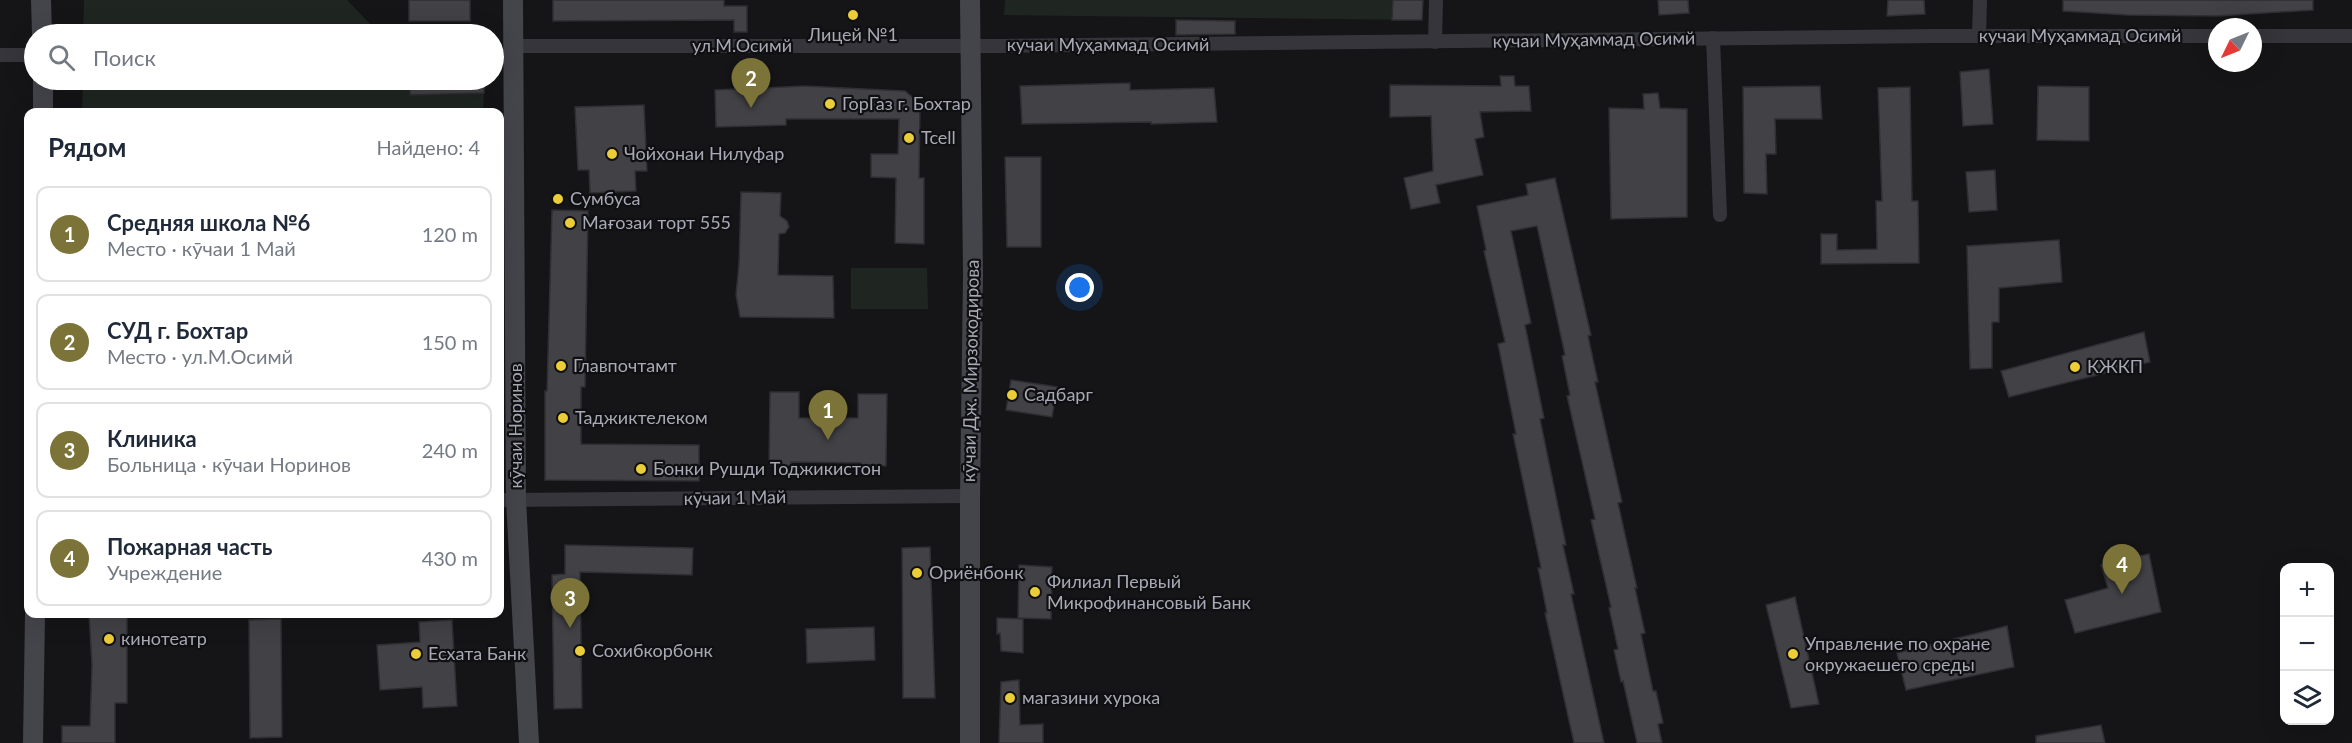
<!DOCTYPE html>
<html lang="ru">
<head>
<meta charset="utf-8">
<style>
	body { margin:0; font-family:Lato,sans-serif; background:#f2f2f3; color:#1f2937 }
	.controls { position:absolute; right:18px; bottom:18px; display:grid; overflow:hidden; border-radius:12px; box-shadow:0 6px 24px #0002 }
	.controls button { width:54px; height:54px; display:grid; place-items:center; padding:0; border:0; border-bottom:2px solid #e0e1e3; background:#fff; color:#1f2937; font:30px sans-serif }
	.compass { position:absolute; left:2208px; top:18px; width:54px; height:54px; border-radius:50%; background:#fff; box-shadow:0 6px 24px #0002; rotate:227deg }
	.you { position:absolute; left:1080px; top:288px; width:21px; height:21px; margin:-15px; border:4px solid #fff; border-radius:50%; background:#1a73e8; box-shadow:0 0 0 9px #1a73e833 }
	.badge { display:grid; place-items:center; width:39px; height:39px; border-radius:50%; background:#7b7337; color:#fff; font-size:20px; font-weight:700 }
	.pin { position:absolute; translate:-50% -50px; filter:drop-shadow(0 2px 3px #0008) }
	.pin::after { content:''; position:absolute; top:32px; width:21px; height:18px; background:inherit; clip-path:polygon(0 0,100% 0,50% 100%) }
	.list { margin:0; padding:0; list-style:none }
	h2 { display:flex; justify-content:space-between; align-items:center; height:78px; margin:0; padding:0 24px; font-size:26px }
	h2 small { font-size:20px; font-weight:400; color:#747a83 }
	.list li { display:grid; grid-template-columns:39px 1fr auto; gap:18px; align-items:center; box-sizing:border-box; height:96px; margin:0 12px 12px; padding:0 12px; border:2px solid #e0e1e3; border-radius:12px }
	.list b { display:block; font-size:22px; white-space:nowrap }
	.list p { margin:0; font-size:20px; white-space:nowrap; color:#747a83 }
	.list em { font-size:20px; font-style:normal; color:#747a83 }
	.icon { flex:none; width:33px; height:33px; fill:none; stroke:currentColor; stroke-width:2; stroke-linecap:round; stroke-linejoin:round }
	.map { position:relative; flex:none; width:2352px; height:743px; overflow:hidden }
	.search { position:absolute; background:#fff; box-shadow:0 6px 24px #0002; left:24px; top:24px; width:480px; height:66px; display:flex; align-items:center; gap:15px; box-sizing:border-box; padding:0 21px; border-radius:33px; color:#747a83; font-size:22px }
	.panel { position:absolute; background:#fff; box-shadow:0 6px 24px #0002; left:24px; top:108px; width:480px; height:510px; border-radius:12px }
	.map>svg:first-child { display:block }
</style>
</head>
<body>
<div class="map">
<svg width="2352" height="743" viewBox="0 0 2352 743">
	<rect width="100%" height="100%" fill="#151416"/>
	<g fill="#1f2621">
		<path d="M84 0H347L380 34H83Z"/>
		<path d="M1005 0H1420L1419 20 1004 15Z"/>
		<path d="M83 80H407L411 95 484 93 483 112H82Z"/>
		<path d="M851 268H927L928 309H851Z"/>
	</g>
	<g fill="#414146" stroke="#2f2e32" stroke-width="1.5">
		<rect x="409" y="0" width="61" height="21"/>
		<path d="M553 0H724V6H747V32H734V20L553 21Z"/>
		<path d="M1393 0H1423L1422 20H1392Z"/>
		<path d="M1658 0H1688L1689 13 1659 15Z"/>
		<path d="M1888 0H1924L1925 14 1887 16Z"/>
		<path d="M2063 0H2313V10L2218 16 2127 15 2063 11Z"/>
		<path d="M1176 20 1235 21V34L1176 35Z"/>
		<path d="M1989 69 1993 124 1963 126 1960 72Z"/>
		<path d="M1500 76H1514L1515 86H1529L1531 111 1480 112 1484 137 1475 139 1483 175 1436 185 1440 203 1411 209 1404 178 1433 171 1431 116 1390 117V85L1501 86Z"/>
		<path d="M410 80H484V93L410 95Z"/>
		<path d="M1130 83V90L1214 88 1217 122 1151 124V122L1022 124 1020 86Z"/>
		<path d="M805 86 905 91 917 101 920 108 919 178H924V244L895 243 896 178 871 177V154H898L899 119H786V125L716 127 715 90Z"/>
		<path d="M1820 86 1822 119H1775L1776 154H1766L1767 194 1744 193 1743 87Z"/>
		<path d="M2038 86 2089 87V141L2037 140Z"/>
		<path d="M1910 87 1912 201H1918L1919 263 1821 264V234H1837V250L1877 249 1876 201H1882L1878 88Z"/>
		<path d="M1658 93 1660 108 1687 109V217L1611 219 1609 108 1644 109 1643 94Z"/>
		<path d="M644 105 647 171H635L636 191 590 193 589 170H578L575 107Z"/>
		<path d="M1005 157H1041V247H1007Z"/>
		<path d="M1995 170 1997 210 1969 212 1966 172Z"/>
		<path d="M1555 178 1591 335 1588 336 1598 382H1595L1622 502 1618 503 1637 588H1635L1645 633 1641 634 1653 691H1656L1663 723 1658 724 1662 743H1637L1623 681 1621 682 1614 650 1618 649 1609 608 1611 607 1591 520 1595 519 1567 396 1570 395 1562 356 1565 355 1537 226 1511 231 1531 323 1525 325 1544 418 1540 419 1566 545H1563L1574 594H1571L1604 743H1574L1545 613H1547L1538 568H1541L1513 434H1516L1498 344 1505 342 1484 251 1486 250 1477 206 1528 195 1526 184Z"/>
		<path d="M741 192 781 193 780 216 787 221 789 227 785 233 779 234 778 275 833 276 834 318 740 317 736 295 739 263Z"/>
		<path d="M552 210 588 211 585 387H581V444L699 445V481L545 480V391H547Z"/>
		<path d="M2059 240 2062 282 1999 288V322H1992V368L1970 369 1967 246Z"/>
		<path d="M2144 332 2150 362 2009 397 2001 371Z"/>
		<path d="M1011 380 1057 387 1052 417 1006 410Z"/>
		<path d="M770 392H799V418H858V394H887L886 466 861 465V463L791 462V466L769 465Z"/>
		<path d="M565 545 693 548 692 575 580 572 582 708 554 709 552 575 565 574Z"/>
		<path d="M930 547 935 698H903L902 548Z"/>
		<path d="M2149 554 2161 612 2075 633 2065 600 2108 588 2101 565Z"/>
		<path d="M1019 565 1052 567 1051 619 1018 618Z"/>
		<path d="M1795 597 1819 704 1791 708 1766 605Z"/>
		<path d="M89 614H127V703H115V743H62V726H90L92 665Z"/>
		<path d="M997 618 1023 619V653L1001 651 1000 633 997 634Z"/>
		<path d="M281 619 282 737 250 738 249 620Z"/>
		<path d="M452 620 457 706 423 708 422 687 380 690 377 645 420 642 419 622Z"/>
		<path d="M2007 626 2014 667 1906 690 1897 653Z"/>
		<path d="M874 627 875 660 807 663 806 629Z"/>
		<path d="M1019 680 1020 725 1043 724V743H999L1001 682Z"/>
		<path d="M2101 725 2105 743H2036V736Z"/>
	</g>
	<g fill="none" stroke-linecap="round" stroke-linejoin="round">
		<g stroke="#35353b" stroke-width="14">
			<path d="M1979 36 1980 0"/>
			<path d="M2253 36H2352"/>
			<path d="M1713 38 1720 215"/>
			<path d="M1435 42 1436 0"/>
			<path d="M513 46H1001L1934 36H2217"/>
			<path d="M0 55H34"/>
			<path d="M500 500 970 496"/>
		</g>
		<g stroke="#44444b" stroke-width="20">
			<path d="M41 0 42 34"/>
			<path d="M513 0 516 500 529 743"/>
			<path d="M43 112V80"/>
			<path d="M33 743 35 614"/>
			<path d="M970 743V496L973 276 970 0"/>
		</g>
	</g>
	<g fill="#ebcd37" stroke="#100f11" stroke-width="2">
		<circle cx="853" cy="15" r="6"/>
		<circle cx="830" cy="104" r="6"/>
		<circle cx="909" cy="138" r="6"/>
		<circle cx="612" cy="154" r="6"/>
		<circle cx="558" cy="199" r="6"/>
		<circle cx="570" cy="223" r="6"/>
		<circle cx="561" cy="366" r="6"/>
		<circle cx="2075" cy="367" r="6"/>
		<circle cx="1012" cy="395" r="6"/>
		<circle cx="563" cy="418" r="6"/>
		<circle cx="641" cy="469" r="6"/>
		<circle cx="917" cy="573" r="6"/>
		<circle cx="1035" cy="592" r="6"/>
		<circle cx="109" cy="639" r="6"/>
		<circle cx="580" cy="651" r="6"/>
		<circle cx="416" cy="654" r="6"/>
		<circle cx="1793" cy="654" r="6"/>
		<circle cx="1010" cy="698" r="6"/>
	</g>
	<g text-anchor="middle" stroke-width="4.5" stroke-linejoin="round" paint-order="stroke">
		<g font-size="18" fill="#a7a9b6" stroke="#100f11" text-anchor="start">
			<text x="853" y="41" text-anchor="middle">Лицей №1</text>
			<text x="842" y="110">ГорГаз г. Бохтар</text>
			<text x="921" y="144">Tcell</text>
			<text x="624" y="160">Чойхонаи Нилуфар</text>
			<text x="570" y="205">Сумбуса</text>
			<text x="582" y="229">Мағозаи торт 555</text>
			<text x="573" y="372">Главпочтамт</text>
			<text x="2087" y="373">КЖКП</text>
			<text x="1024" y="401">Садбарг</text>
			<text x="575" y="424">Таджиктелеком</text>
			<text x="653" y="475">Бонки Рушди Тоджикистон</text>
			<text x="929" y="579">Ориёнбонк</text>
			<text x="1047" y="588">Филиал Первый<tspan x="1047" dy="21">Микрофинансовый Банк</tspan></text>
			<text x="121" y="645">кинотеатр</text>
			<text x="1805" y="650">Управление по охране<tspan x="1805" dy="21">окружаешего среды</tspan></text>
			<text x="592" y="657">Сохибкорбонк</text>
			<text x="428" y="660">Есхата Банк</text>
			<text x="1022" y="704">магазини хурока</text>
		</g>
		<g font-size="18" fill="#a7a9b6" stroke="#100f11">
			<text x="2080" y="42">кучаи Муҳаммад Осимй</text>
			<text transform="translate(1594 40) rotate(-1)" y="6">кучаи Муҳаммад Осимй</text>
			<text x="1108" y="51">кучаи Муҳаммад Осимй</text>
			<text x="742" y="52">ул.М.Осимй</text>
			<text transform="translate(971 371) rotate(-89)" y="6">кӯчаи Дж. Мирзокодирова</text>
			<text transform="translate(516 426) rotate(-90)" y="6">кӯчаи Норинов</text>
			<text transform="translate(735 498) rotate(-1)" y="6">кӯчаи 1 Май</text>
		</g>
	</g>
</svg>
<div class="controls">
<button>+</button>
<button>−</button>
<button><svg class="icon" aria-label="layers" viewBox="0 0 24 24"><path d="M12 4l9 5-9 5-9-5zM3 14l9 5 9-5"/></svg></button>
</div>
<svg class="compass" viewBox="-18 -18 36 36"><path d="M0-13l5 13h-10z" fill="#e53935"/><path d="M0 13l5-13h-10z" fill="#747a83"/></svg>
<div class="you"></div>
<div class="pin badge" style="left:828px;top:440px">1</div>
<div class="pin badge" style="left:751px;top:108px">2</div>
<div class="pin badge" style="left:570px;top:628px">3</div>
<div class="pin badge" style="left:2122px;top:594px">4</div>
<div class="search"><svg class="icon" aria-label="search" viewBox="0 0 24 24"><circle cx="10" cy="10" r="6"/><path d="M15 15l6 6"/></svg>Поиск</div>
<section class="panel">
<h2>Рядом<small>Найдено: 4</small></h2>
<ul class="list">
<li><span class="badge">1</span><div><b>Средняя школа №6</b><p>Место · кӯчаи 1 Май</p></div><em>120 m</em></li>
<li><span class="badge">2</span><div><b>СУД г. Бохтар</b><p>Место · ул.М.Осимй</p></div><em>150 m</em></li>
<li><span class="badge">3</span><div><b>Клиника</b><p>Больница · кӯчаи Норинов</p></div><em>240 m</em></li>
<li><span class="badge">4</span><div><b>Пожарная часть</b><p>Учреждение</p></div><em>430 m</em></li>
</ul>
</section>
</div>
</body>
</html>
